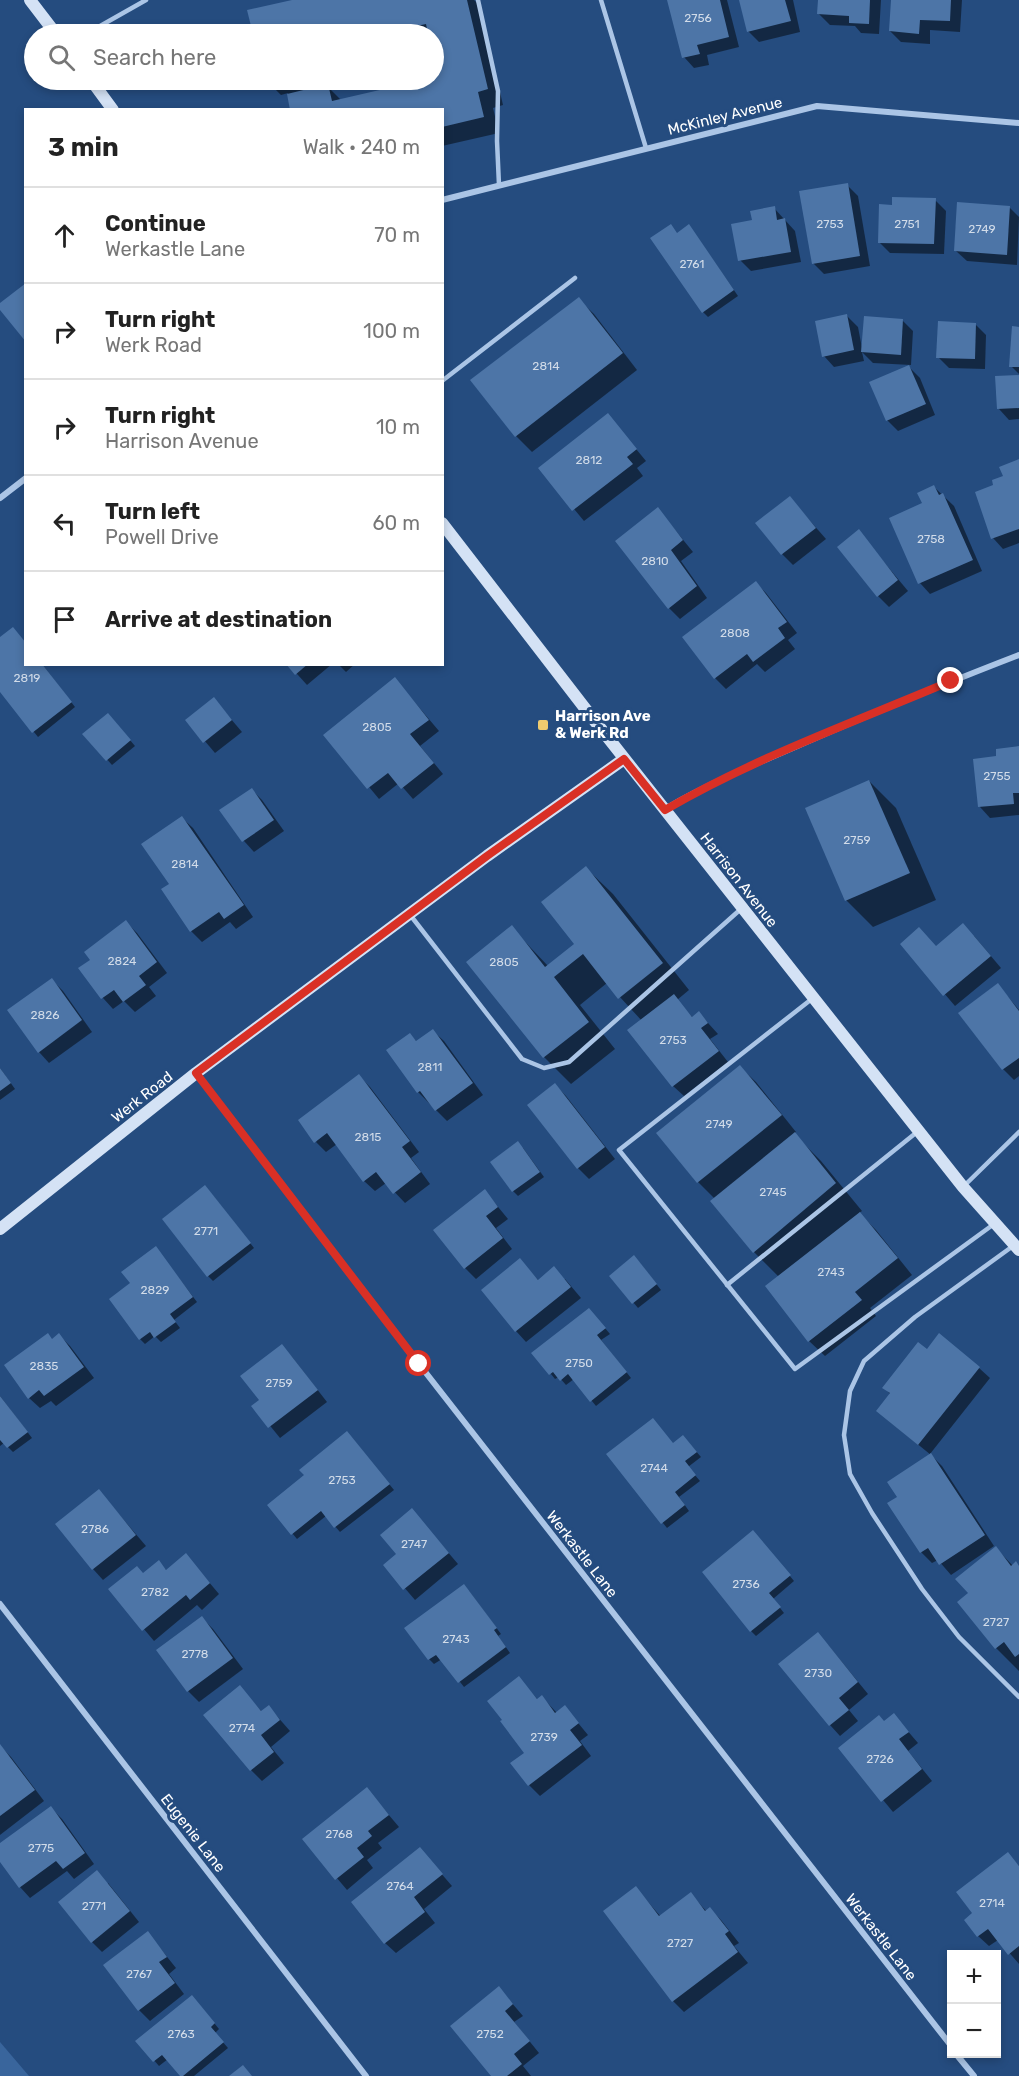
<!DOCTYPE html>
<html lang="en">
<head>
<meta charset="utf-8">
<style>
	body { margin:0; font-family:Rubik,sans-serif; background:#f2f2f2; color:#222 }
	.controls { position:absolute; right:18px; bottom:18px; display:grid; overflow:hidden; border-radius:0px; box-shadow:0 3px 9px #0003 }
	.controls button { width:54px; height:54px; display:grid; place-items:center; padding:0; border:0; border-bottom:2px solid #e0e0e0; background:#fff; color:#222; font:30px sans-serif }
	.stop { position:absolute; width:18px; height:18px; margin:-14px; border:4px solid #d93025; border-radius:50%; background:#fff }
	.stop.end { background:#d93025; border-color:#fff; box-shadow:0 2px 6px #0008 }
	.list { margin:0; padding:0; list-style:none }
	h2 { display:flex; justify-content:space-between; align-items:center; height:78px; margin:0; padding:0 24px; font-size:26px }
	h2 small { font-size:20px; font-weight:400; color:#767676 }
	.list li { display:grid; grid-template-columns:39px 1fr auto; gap:18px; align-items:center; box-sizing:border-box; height:96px; padding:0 24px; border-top:2px solid #e0e0e0 }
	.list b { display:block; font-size:22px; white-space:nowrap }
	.list p { margin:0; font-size:20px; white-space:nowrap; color:#767676 }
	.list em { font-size:20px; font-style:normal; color:#767676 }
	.icon { flex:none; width:33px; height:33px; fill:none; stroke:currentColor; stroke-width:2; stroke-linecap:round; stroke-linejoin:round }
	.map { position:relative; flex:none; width:1019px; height:2076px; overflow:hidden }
	.search { position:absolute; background:#fff; box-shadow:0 3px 9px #0003; left:24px; top:24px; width:420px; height:66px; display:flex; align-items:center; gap:15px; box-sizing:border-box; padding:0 21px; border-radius:33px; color:#767676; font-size:22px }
	.panel { position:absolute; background:#fff; box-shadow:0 3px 9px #0003; left:24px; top:108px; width:420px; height:558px; border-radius:0px }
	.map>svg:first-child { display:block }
</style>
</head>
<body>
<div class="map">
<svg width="1019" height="2076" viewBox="0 0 1019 2076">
	<rect width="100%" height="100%" fill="#254c7f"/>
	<path fill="#39659c" d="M0 2042 29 2076H0Z"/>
	<g fill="#0007">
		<path d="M298 0H474L480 6 503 105 493 108 499 133 442 146V110H292L288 93 281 95 266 80H336L337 81 325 84 341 100 439 77 434 51V34H255L249 12Z"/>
		<path d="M669 0H727L739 47 707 55 709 65 694 68 684 57Z"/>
		<path d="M741 0H793L800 32 759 42 748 31Z"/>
		<path d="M820 0H881L879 34 861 33 855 26 830 25 819 14Z"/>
		<path d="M892 0H962L960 32 930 30V44L901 42 890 31Z"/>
		<path d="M847 185 858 196 870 266 824 274 813 263Z"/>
		<path d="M935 200 946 211 944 254 890 253 879 242 894 206Z"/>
		<path d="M1009 207 1019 217 1017 265 967 261 956 251Z"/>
		<path d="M774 208 795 231 801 262 751 271 740 260 753 222Z"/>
		<path d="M693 231 738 296 708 317 703 312 678 235Z"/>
		<path d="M578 299 594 314 637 370 532 452 516 436Z"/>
		<path d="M847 316 858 327 862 348 902 320 913 331 911 365 873 363 862 352 864 361 834 367 824 356Z"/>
		<path d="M975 324 986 335 985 369 949 368 938 357Z"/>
		<path d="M1019 328V374L1011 366Z"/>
		<path d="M909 367 920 378 935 415 898 431 887 420Z"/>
		<path d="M1019 377V419L1009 420 999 409Z"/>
		<path d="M608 415 646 461 637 468 643 476 584 521 540 468Z"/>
		<path d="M1019 461V543L1003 549 993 538 995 486Z"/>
		<path d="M934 487 954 506 982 571 930 594 920 583Z"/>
		<path d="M790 498 826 539 793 565 782 554Z"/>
		<path d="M658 509 693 552 681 561 707 598 680 619 669 608Z"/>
		<path d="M858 531 908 591 889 607 878 596Z"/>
		<path d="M756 583 766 593 797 633 788 640 795 649 765 672 757 664 726 689 715 678Z"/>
		<path d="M0 638 26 664H42L75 707 38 737 0 690Z"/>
		<path d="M288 664H332L307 685Z"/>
		<path d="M338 664H355L346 672Z"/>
		<path d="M395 679 439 731 420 746 443 774 413 799 399 783 379 799 326 735Z"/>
		<path d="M214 699 242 732 215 753 187 720Z"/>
		<path d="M113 720 135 746 112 765 85 734Z"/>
		<path d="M1019 748V815L990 818 980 807 998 758Z"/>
		<path d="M869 781 896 808 936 900 873 927 846 900Z"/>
		<path d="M252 790 262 800 284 831 254 852 244 841 221 811Z"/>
		<path d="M182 818 193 828 253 917 236 929 230 922 202 942 191 931 171 884Z"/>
		<path d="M586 868 613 894 689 990 677 1000 693 1018 699 1013 718 1034 710 1039 728 1062 684 1096 673 1086 642 1021 607 983 580 1005 615 1049 571 1084 544 1057 468 962 511 927 548 966 576 944Z"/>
		<path d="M126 922 137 933 167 973 149 987 156 996 135 1012 124 1001 113 1009 103 998 80 968 92 960Z"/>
		<path d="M974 936 1001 968 955 1006 902 944 936 948Z"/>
		<path d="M52 980 63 991 92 1032 49 1063 39 1052Z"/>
		<path d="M998 985 1019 1010V1076L1014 1080 1003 1069 960 1014Z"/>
		<path d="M433 1031 444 1041 483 1095 447 1121 418 1092 410 1035 417 1042Z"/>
		<path d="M740 1067 756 1082 796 1132 794 1134 821 1161 862 1211 859 1213 876 1230 912 1275 870 1308 876 1316 825 1356 809 1341 779 1277 754 1252 715 1199 698 1182 658 1133Z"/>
		<path d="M0 1068 15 1089 0 1100Z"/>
		<path d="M359 1076 370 1087 419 1152 411 1158 430 1184 405 1203 386 1183 375 1191 364 1181 337 1144 326 1152 316 1142Z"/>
		<path d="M555 1085 566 1096 615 1159 589 1179 578 1168 529 1106Z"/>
		<path d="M523 1148 544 1177 518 1196 513 1191Z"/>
		<path d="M485 1191 508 1219 496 1228 512 1249 476 1279 465 1268Z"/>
		<path d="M210 1192 254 1248 213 1281 208 1276Z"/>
		<path d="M156 1248 197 1302 174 1320 180 1328 161 1342 155 1336 145 1344 140 1339Z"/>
		<path d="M520 1260 539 1281 565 1279 581 1298 526 1342 516 1331Z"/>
		<path d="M639 1262 661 1290 638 1308 611 1276Z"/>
		<path d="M594 1315 610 1334 601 1340 631 1378 596 1406 574 1379 566 1385 559 1377 555 1379 534 1353Z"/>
		<path d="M59 1335 70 1346 94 1378 56 1406 51 1401 40 1408 29 1398Z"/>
		<path d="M282 1346 292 1357 327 1402 280 1438 254 1406 261 1400Z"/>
		<path d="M927 1351 979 1368 990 1378 930 1454 942 1466 994 1546 951 1575 938 1560 932 1563 921 1552 889 1504 899 1498 931 1455 889 1421 891 1395 884 1387Z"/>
		<path d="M0 1396 32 1438 13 1452 4 1443 0 1446Z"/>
		<path d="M352 1438 394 1490 340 1532 326 1516 297 1539 269 1505Z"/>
		<path d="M688 1442 701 1457 688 1467 700 1481 679 1497 689 1511 667 1528 608 1455Z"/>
		<path d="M99 1491 146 1546 103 1580 93 1569Z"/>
		<path d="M412 1510 458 1564 415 1600 385 1565 399 1555Z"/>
		<path d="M758 1537 794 1581 773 1599 784 1613 756 1636 751 1631Z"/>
		<path d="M996 1548 1013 1566 1019 1567V1671L996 1648 970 1594Z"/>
		<path d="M186 1555 219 1594 202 1610 197 1605 154 1641 110 1589 144 1575 158 1562 167 1571Z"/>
		<path d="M469 1591 501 1634 498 1636 510 1653 464 1687 442 1659 434 1664 429 1659 406 1629Z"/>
		<path d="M202 1618 213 1629 243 1669 199 1702 188 1691 158 1651Z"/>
		<path d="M828 1645 868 1694 849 1710 858 1721 840 1736 830 1725Z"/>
		<path d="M519 1678 538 1700 542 1697 557 1713 565 1707 588 1735 580 1741 591 1756 540 1796 529 1785Z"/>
		<path d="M240 1687 262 1712 269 1707 290 1731 271 1747 284 1763 262 1781 251 1770Z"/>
		<path d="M894 1715 918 1743 908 1751 932 1781 893 1812 840 1748 885 1723Z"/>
		<path d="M0 1746 11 1757 44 1801 0 1835Z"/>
		<path d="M367 1789 399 1827 378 1843 382 1848 367 1860 373 1868 347 1890 304 1839Z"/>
		<path d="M51 1808 62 1819 94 1864 74 1879 67 1871 30 1898 20 1887 0 1859V1845Z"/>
		<path d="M420 1849 452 1886 424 1909 435 1923 396 1953 385 1943Z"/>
		<path d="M1007 1854 1019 1866V1964L998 1940 989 1946 978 1936 974 1914Z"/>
		<path d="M108 1883 139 1922 102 1952 92 1942Z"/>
		<path d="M636 1888 661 1917 691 1894 707 1912 710 1909 721 1920 739 1943 734 1946 748 1963 684 2012 673 2001 606 1911Z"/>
		<path d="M148 1933 176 1968 169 1974 184 1994 150 2021 139 2010Z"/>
		<path d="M499 1988 523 2016 514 2022 539 2053 523 2066 531 2076H493Z"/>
		<path d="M197 2002 219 2029 215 2033 228 2048 194 2076H182L168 2059 159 2066 138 2042Z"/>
	</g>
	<g fill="#4d75a7">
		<path d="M292 0H467L488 89 478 92 484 117 442 127V110H290L287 94 328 84 332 101 423 80H434V77L438 76 434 58V34H428L426 24 379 34H253L247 10Z"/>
		<path d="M667 0H720L729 37 697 45 700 54 682 58Z"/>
		<path d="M739 0H785L791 21 747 32Z"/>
		<path d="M818 0H870L869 24 849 23V16L817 14Z"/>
		<path d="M891 0H951L950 21 920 20 919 34 889 31Z"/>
		<path d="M848 183 860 256 812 264 799 191Z"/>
		<path d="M892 197 936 198 934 244 878 243 879 204 892 205Z"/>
		<path d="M957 202 1010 206 1007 255 954 251Z"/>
		<path d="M775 206 777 220 785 218 791 252 738 261 731 224 752 220 750 211Z"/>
		<path d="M671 224 677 233 689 224 734 290 702 313 650 238Z"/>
		<path d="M26 283V342L0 310V303Z"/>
		<path d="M579 297 623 353 515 437 470 380Z"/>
		<path d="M847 314 854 350 822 357 815 321Z"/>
		<path d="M864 316 903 319 901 355 861 352Z"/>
		<path d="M938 321 976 323 975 359 936 358Z"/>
		<path d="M1012 326 1019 327V367H1009Z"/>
		<path d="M909 365 926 404 886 421 869 382Z"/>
		<path d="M1019 375V408L997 409 995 376Z"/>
		<path d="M608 413 637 449 627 457 633 464 572 511 538 468Z"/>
		<path d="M1019 459V529L991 539 975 492 993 485 992 480 1003 476 999 467Z"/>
		<path d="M934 485 939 495 943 493 973 560 918 584 889 518 922 503 917 493Z"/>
		<path d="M790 496 816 528 781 555 755 523Z"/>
		<path d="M658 507 683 540 671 550 697 586 668 609 615 541Z"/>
		<path d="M859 529 898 580 877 597 837 547Z"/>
		<path d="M756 581 787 622 778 628 785 638 753 662 747 654 714 679 682 637Z"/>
		<path d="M13 627 26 643V664H42L72 702 32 733 0 692V637Z"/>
		<path d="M286 664H308L295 675Z"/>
		<path d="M395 677 429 720 410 734 434 763 401 789 388 773 367 789 323 735Z"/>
		<path d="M214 697 232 720 203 743 185 720Z"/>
		<path d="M108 713 131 740 106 761 82 734Z"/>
		<path d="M1019 746V793H1013L1014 804 978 807 973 759 996 756V749Z"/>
		<path d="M869 780 910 873 845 901 805 808Z"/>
		<path d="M252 788 274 820 242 842 219 810Z"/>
		<path d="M182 816 244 905 224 919 219 912 190 932 161 889 169 884 141 844Z"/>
		<path d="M586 866 663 963 618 999 583 954 554 977 589 1022 543 1058 466 962 512 925 545 967 574 944 541 902Z"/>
		<path d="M126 920 157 962 139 976 146 985 123 1002 114 990 101 999 78 968 90 960 84 952Z"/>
		<path d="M963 923 991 956 943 996 900 944 919 927 936 946Z"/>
		<path d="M52 978 82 1020 38 1053 7 1010Z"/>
		<path d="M998 983 1019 1011V1058L1002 1070 958 1013Z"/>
		<path d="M674 994 692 1017 699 1011 708 1023 701 1028 719 1051 672 1087 627 1030Z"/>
		<path d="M433 1029 473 1083 435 1111 420 1091 417 1093 386 1050 410 1033 416 1041Z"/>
		<path d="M740 1065 782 1115 697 1183 656 1133Z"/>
		<path d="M0 1068 11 1083 0 1091Z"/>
		<path d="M359 1074 410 1141 402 1147 421 1172 393 1194 376 1172 363 1182 327 1133 314 1143 298 1120Z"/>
		<path d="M555 1083 605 1147 577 1169 527 1105Z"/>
		<path d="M795 1132 836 1183 753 1253 710 1201Z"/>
		<path d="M518 1141 540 1172 512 1192 490 1162Z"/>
		<path d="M205 1185 251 1243 207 1277 162 1219Z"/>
		<path d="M485 1189 498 1207 486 1216 503 1238 464 1269 433 1230Z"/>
		<path d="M860 1212 898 1258 855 1292 862 1300 808 1342 765 1286Z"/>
		<path d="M156 1246 193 1297 170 1314 176 1322 154 1338 150 1332 139 1340 109 1299 130 1283 121 1272Z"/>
		<path d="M634 1255 657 1284 632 1304 609 1276Z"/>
		<path d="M520 1258 538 1280 554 1266 571 1287 515 1332 481 1290Z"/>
		<path d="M589 1308 606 1328 597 1335 627 1372 590 1402 568 1374 560 1381 553 1372 549 1375 531 1353Z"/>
		<path d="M48 1333 52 1339 59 1333 84 1367 44 1396 39 1390 28 1399 4 1365Z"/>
		<path d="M939 1333 980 1367 918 1445 876 1411 890 1393 882 1388 918 1342 927 1349Z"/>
		<path d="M282 1344 318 1390 268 1428 251 1406 259 1400 240 1376Z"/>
		<path d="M0 1396 28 1432 7 1448 0 1440Z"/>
		<path d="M653 1418 673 1443 683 1435 697 1452 685 1461 696 1475 675 1492 685 1505 661 1524 606 1454Z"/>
		<path d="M347 1431 390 1484 334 1528 321 1511 291 1535 267 1505 304 1475 299 1470Z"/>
		<path d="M931 1453 985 1535 939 1565 928 1548 920 1553 887 1503 897 1497 887 1482Z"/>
		<path d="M99 1489 136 1535 92 1570 55 1524Z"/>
		<path d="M412 1508 449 1553 403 1590 383 1565 396 1554 380 1535Z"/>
		<path d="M753 1530 791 1575 769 1593 781 1607 750 1632 702 1572Z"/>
		<path d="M996 1546 1011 1566 1016 1561 1019 1566V1654L1015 1657 1004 1642 995 1649 957 1602 968 1593 955 1579Z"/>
		<path d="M186 1553 210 1583 190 1600 186 1595 142 1631 108 1589 137 1566 143 1573 159 1560 166 1570Z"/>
		<path d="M464 1584 497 1628 494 1630 506 1647 458 1683 436 1655 428 1660 404 1628Z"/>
		<path d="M202 1616 233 1658 187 1692 156 1650Z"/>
		<path d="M818 1632 858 1682 839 1698 849 1710 829 1726 778 1664Z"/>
		<path d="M519 1676 537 1699 542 1695 555 1713 565 1705 579 1723 570 1730 582 1745 528 1786 510 1763 524 1753 500 1721 502 1720 487 1701Z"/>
		<path d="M240 1685 261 1711 269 1705 280 1720 261 1735 274 1752 250 1771 203 1715Z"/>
		<path d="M894 1713 909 1732 899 1739 922 1769 881 1802 838 1748 879 1715 884 1721Z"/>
		<path d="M0 1744 35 1790 0 1816Z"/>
		<path d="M367 1787 389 1815 368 1831 372 1836 357 1848 364 1857 335 1880 302 1839Z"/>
		<path d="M51 1806 85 1853 63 1869 56 1861 19 1888 0 1862V1843Z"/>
		<path d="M420 1847 443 1874 414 1897 425 1912 384 1944 351 1902Z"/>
		<path d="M1008 1852 1019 1866V1946L1008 1955 988 1929 977 1937 964 1920 972 1913 956 1892Z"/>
		<path d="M97 1870 130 1911 91 1943 58 1902Z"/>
		<path d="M636 1886 659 1916 691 1892 705 1911 710 1907 729 1931 725 1934 738 1952 672 2002 603 1911Z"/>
		<path d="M148 1931 167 1957 159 1962 175 1983 138 2011 103 1965Z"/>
		<path d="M499 1986 513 2004 505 2011 530 2041 514 2054 522 2064 507 2076H491L450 2026Z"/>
		<path d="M192 1995 215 2023 211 2027 224 2042 183 2076H180L162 2055 153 2062 135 2041Z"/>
		<path d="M243 2065 252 2076H229Z"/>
	</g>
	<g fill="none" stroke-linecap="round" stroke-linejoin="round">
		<g stroke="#abc5e6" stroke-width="4.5">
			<path d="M478 0 498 91 497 141 499 185"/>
			<path d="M601 0 646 148"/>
			<path d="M86 34 146 0"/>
			<path d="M442 381 575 278"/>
			<path d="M411 916 522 1059 544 1068 569 1062 742 908"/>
			<path d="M813 998 619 1150 795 1369 994 1224"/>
			<path d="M965 1185 1019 1132"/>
			<path d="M1013 1246 915 1317 864 1361 850 1391 844 1435 850 1474 872 1513 922 1589 959 1637 1019 1697"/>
			<path d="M727 1285 917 1132"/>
		</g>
		<g stroke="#abc5e6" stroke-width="6">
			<path d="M442 200 817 106 1019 123"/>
			<path d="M0 498 26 478"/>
			<path d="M665 809C717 779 772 757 827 733 891 706 954 680 1019 655"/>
			<path d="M196 1073 419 1364 952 2047"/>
			<path d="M0 1604 366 2076"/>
			<path d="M956 2054 974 2076"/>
		</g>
		<g stroke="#d4e2f5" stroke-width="12">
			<path d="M30 0 56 34"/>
			<path d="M91 80 113 110"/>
			<path d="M442 523 594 720 963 1187 1019 1250"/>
			<path d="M0 1229 196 1073 487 856 624 759"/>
		</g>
	</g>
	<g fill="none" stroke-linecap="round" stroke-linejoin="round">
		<path stroke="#d93025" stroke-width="8" d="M419 1364 196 1073 487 856 624 759 665 810C754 758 857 721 951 681"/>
	</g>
	<rect fill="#efcb6f" stroke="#254c7f" stroke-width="2" x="537" y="719" width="12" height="12" rx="3"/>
	<g text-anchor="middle" stroke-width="6" stroke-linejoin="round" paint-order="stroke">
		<g font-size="12" fill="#d2dce9">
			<text x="698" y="22">2756</text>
			<text x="830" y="228">2753</text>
			<text x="907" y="228">2751</text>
			<text x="982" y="233">2749</text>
			<text x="692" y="268">2761</text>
			<text x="546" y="370">2814</text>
			<text x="589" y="464">2812</text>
			<text x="931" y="543">2758</text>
			<text x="655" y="565">2810</text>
			<text x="735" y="637">2808</text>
			<text x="27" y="682">2819</text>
			<text x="377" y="731">2805</text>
			<text x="997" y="780">2755</text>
			<text x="857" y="844">2759</text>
			<text x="185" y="868">2814</text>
			<text x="122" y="965">2824</text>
			<text x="504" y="966">2805</text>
			<text x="45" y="1019">2826</text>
			<text x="673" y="1044">2753</text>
			<text x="430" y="1071">2811</text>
			<text x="719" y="1128">2749</text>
			<text x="368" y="1141">2815</text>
			<text x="773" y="1196">2745</text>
			<text x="206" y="1235">2771</text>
			<text x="831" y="1276">2743</text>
			<text x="155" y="1294">2829</text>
			<text x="579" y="1367">2750</text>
			<text x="44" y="1370">2835</text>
			<text x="279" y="1387">2759</text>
			<text x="654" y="1472">2744</text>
			<text x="342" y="1484">2753</text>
			<text x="95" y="1533">2786</text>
			<text x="414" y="1548">2747</text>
			<text x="746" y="1588">2736</text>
			<text x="155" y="1596">2782</text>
			<text x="996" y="1626">2727</text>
			<text x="456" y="1643">2743</text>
			<text x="195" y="1658">2778</text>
			<text x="818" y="1677">2730</text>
			<text x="242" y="1732">2774</text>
			<text x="544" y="1741">2739</text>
			<text x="880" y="1763">2726</text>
			<text x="339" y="1838">2768</text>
			<text x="41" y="1852">2775</text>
			<text x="400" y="1890">2764</text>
			<text x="992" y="1907">2714</text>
			<text x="94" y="1910">2771</text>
			<text x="680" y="1947">2727</text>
			<text x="139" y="1978">2767</text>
			<text x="181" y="2038">2763</text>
			<text x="490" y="2038">2752</text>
		</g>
		<g font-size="15" fill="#fff" stroke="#254c7f">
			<text transform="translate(725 116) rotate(-14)" y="5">McKinley Avenue</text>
			<text transform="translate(739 880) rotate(52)" y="5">Harrison Avenue</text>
			<text transform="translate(142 1097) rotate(-38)" y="5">Werk Road</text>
			<text transform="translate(582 1554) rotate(52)" y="5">Werkastle Lane</text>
			<text transform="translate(193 1833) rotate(52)" y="5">Eugenie Lane</text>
			<text transform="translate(881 1937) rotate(52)" y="5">Werkastle Lane</text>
		</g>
		<g font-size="15" font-weight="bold" fill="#fff" stroke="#254c7f" text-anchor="start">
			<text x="555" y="721">Harrison Ave<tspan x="555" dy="17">&amp; Werk Rd</tspan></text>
		</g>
	</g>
</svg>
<div class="controls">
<button>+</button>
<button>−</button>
</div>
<div class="stop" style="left:419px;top:1364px"></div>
<div class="stop end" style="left:951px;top:681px"></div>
<div class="search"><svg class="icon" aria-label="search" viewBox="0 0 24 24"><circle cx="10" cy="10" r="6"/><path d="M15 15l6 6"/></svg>Search here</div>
<section class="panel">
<h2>3 min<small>Walk · 240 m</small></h2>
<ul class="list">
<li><svg class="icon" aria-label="ahead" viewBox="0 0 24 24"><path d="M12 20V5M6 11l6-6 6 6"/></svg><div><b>Continue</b><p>Werkastle Lane</p></div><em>70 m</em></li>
<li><svg class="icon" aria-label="right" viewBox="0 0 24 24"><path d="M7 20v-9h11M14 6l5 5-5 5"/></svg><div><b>Turn right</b><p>Werk Road</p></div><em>100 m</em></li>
<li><svg class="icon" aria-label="right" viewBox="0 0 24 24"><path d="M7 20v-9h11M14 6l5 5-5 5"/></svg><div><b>Turn right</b><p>Harrison Avenue</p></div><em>10 m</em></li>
<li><svg class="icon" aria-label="left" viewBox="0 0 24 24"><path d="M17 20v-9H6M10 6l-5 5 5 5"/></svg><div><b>Turn left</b><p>Powell Drive</p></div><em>60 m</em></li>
<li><svg class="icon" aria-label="arrive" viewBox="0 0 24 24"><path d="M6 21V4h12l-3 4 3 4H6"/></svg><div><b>Arrive at destination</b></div></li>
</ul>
</section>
</div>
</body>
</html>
